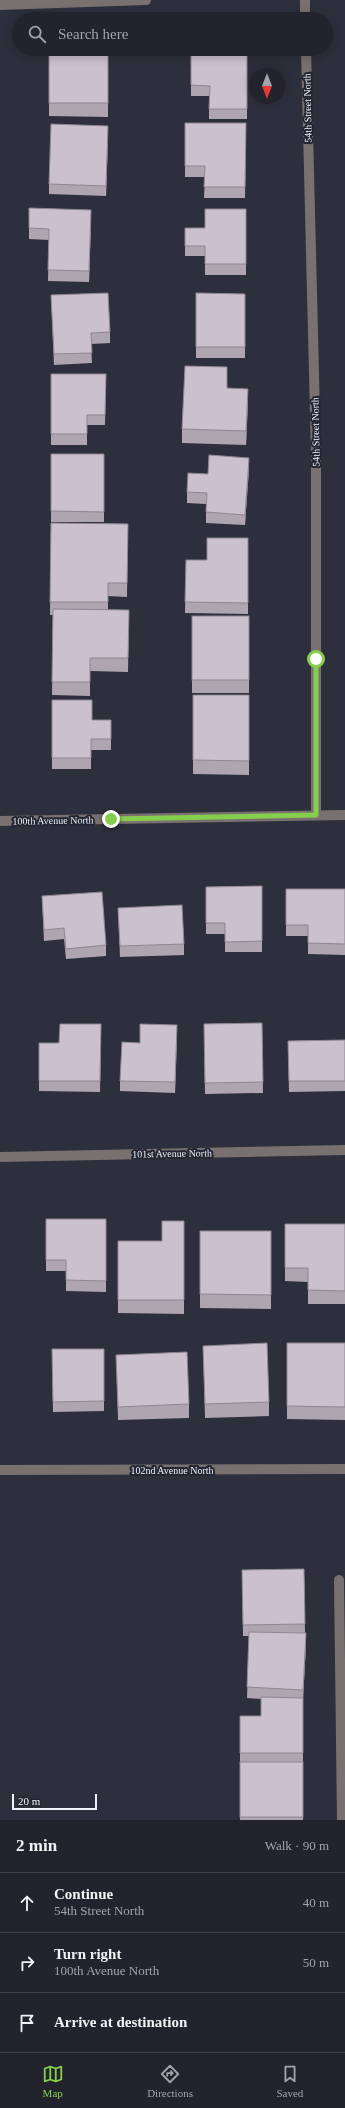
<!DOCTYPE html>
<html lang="en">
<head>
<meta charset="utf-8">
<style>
	body { margin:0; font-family:Georgia,serif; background:#2a2b35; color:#f1f3f6 }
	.compass { position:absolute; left:249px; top:68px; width:36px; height:36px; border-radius:50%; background:#22232d; box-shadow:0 2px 10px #0003; rotate:180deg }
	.scale { position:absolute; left:12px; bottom:10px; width:85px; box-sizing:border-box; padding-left:4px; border:2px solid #eff1fa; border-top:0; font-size:11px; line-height:14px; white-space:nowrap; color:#eff1fa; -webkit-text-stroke:3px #232632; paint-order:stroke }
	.stop { position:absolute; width:12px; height:12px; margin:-9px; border:3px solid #86cf4c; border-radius:50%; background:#fff }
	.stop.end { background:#86cf4c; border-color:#fff; box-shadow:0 1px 4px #0008 }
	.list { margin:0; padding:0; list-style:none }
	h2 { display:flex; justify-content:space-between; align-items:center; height:52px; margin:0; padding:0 16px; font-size:17px }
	h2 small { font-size:13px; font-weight:400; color:#a2a4aa }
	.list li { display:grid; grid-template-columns:26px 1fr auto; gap:12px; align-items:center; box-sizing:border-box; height:60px; padding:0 16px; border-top:1px solid #3f4049 }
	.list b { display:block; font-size:15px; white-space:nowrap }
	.list p { margin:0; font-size:13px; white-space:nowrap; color:#a2a4aa }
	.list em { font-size:13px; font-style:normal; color:#a2a4aa }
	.icon { flex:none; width:22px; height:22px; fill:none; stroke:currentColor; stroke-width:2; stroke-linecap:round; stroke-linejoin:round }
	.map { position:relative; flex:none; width:345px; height:1820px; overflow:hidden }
	.search { position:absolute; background:#22232d; box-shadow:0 2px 10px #0003; left:12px; right:12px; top:12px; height:44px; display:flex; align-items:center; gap:10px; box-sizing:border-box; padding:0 14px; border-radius:22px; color:#a2a4aa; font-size:15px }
	.sheet { height:232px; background:#22232d }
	nav { display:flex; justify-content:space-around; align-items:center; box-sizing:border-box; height:56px; border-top:1px solid #3f4049; background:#22232d; font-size:11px; color:#a2a4aa }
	nav a { display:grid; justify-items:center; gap:2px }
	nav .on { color:#86cf4c }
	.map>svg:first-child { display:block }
</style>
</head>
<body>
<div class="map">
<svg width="345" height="1820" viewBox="0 0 345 1820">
	<rect width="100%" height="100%" fill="#2d2f3c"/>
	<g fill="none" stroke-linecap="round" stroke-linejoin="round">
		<g stroke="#79716f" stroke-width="10">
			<path d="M305 0V19"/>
			<path d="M0 5 146 0"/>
			<path d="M306 49 316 455V815"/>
			<path d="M0 821 345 815"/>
			<path d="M0 1157 345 1150"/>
			<path d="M339 1580 342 1820"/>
		</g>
		<path stroke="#79716f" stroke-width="10" d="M0 1470 345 1469"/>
	</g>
	<g fill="#afa5b1">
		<path d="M49 49H108V117L49 116Z"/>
		<path d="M191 49H247V119H209V96H191Z"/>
		<path d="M185 123H246L245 198H204L205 177H185Z"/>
		<path d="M108 137 106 196 49 194V184Z"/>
		<path d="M29 208 91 221 89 282 48 281 49 240 29 239Z"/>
		<path d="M246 209V275H205V256H185V228H205Z"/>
		<path d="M196 293 245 294V358H196Z"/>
		<path d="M51 295 110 332V343L91 344 92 363 54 365Z"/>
		<path d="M51 374H106L105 425H87V445H51Z"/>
		<path d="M227 388 248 403 246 445 182 443V429Z"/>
		<rect x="51" y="454" width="53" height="68"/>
		<path d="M249 469 245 525 206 523V504L187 503V492L208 474Z"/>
		<path d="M51 523 128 524 127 597 108 596V610H129L128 672 90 671V696L52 695 53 615H50Z"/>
		<path d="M248 538V614L185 613 186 560H207Z"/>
		<rect x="192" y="616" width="57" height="77"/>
		<path d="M193 695H249V775L193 774Z"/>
		<path d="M52 700 92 720H111V750H91V769H52Z"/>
		<path d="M262 886V952H225V934H206V887Z"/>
		<path d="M286 889H345V955L308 954V936H286Z"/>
		<path d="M42 896 106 945V956L66 959 64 939 44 941Z"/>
		<path d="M118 908 184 944V955L120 957Z"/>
		<path d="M262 1023 263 1093 205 1094 204 1024Z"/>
		<path d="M101 1024 100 1092 39 1091V1043H59Z"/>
		<path d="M177 1035 175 1093 120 1091V1081L140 1043Z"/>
		<path d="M345 1040V1091L289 1092 288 1041Z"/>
		<path d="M46 1219H106V1292L66 1291V1271H46Z"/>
		<path d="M184 1221V1314L118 1313V1241H162Z"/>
		<path d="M285 1224H345V1304H308V1282L285 1281Z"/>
		<path d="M200 1231H271V1309L200 1308Z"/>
		<path d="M287 1343H345V1420L287 1419Z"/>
		<path d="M203 1346 269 1402V1416L205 1418Z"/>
		<path d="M52 1349H104V1411L53 1412Z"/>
		<path d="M116 1355 189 1404V1418L118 1420Z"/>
		<path d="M304 1569 305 1633 306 1644 303 1700V1820H240V1716H261V1699L247 1698 249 1636H243L242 1570Z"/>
	</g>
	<g fill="#8e8690">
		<path d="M108 126V137L106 196V186Z"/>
		<path d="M91 210V221L89 282V271Z"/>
		<path d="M248 389V403L246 445V431Z"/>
		<path d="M249 458V469L245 525V515Z"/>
		<path d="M177 1025V1035L175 1093V1082Z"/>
		<path d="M306 1633V1644L303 1701V1690Z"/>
	</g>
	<g fill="#cbc0ce" stroke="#8e8690">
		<rect x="49" y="49" width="59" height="54"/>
		<path d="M191 49H247V109H209L210 86 191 85Z"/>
		<path d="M185 123H246L245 187H204L205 166H185Z"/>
		<path d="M51 124 108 126 106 186 49 184Z"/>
		<path d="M29 208 91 210 89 271 48 270 49 229 29 228Z"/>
		<path d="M205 209H246V264H205V246H185V228H205Z"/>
		<path d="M108 293 110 332 91 333 92 353 54 354 51 295Z"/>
		<path d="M196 293 245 294V347H196Z"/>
		<path d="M185 366 227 367V388L248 389 246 431 182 429Z"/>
		<path d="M51 374H106L105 415H87V434H51Z"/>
		<path d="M51 454H104V512L51 511Z"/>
		<path d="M209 455 249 458 245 515 206 512 207 493 187 492 188 473 208 474Z"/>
		<path d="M51 523 128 524 127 583H108V602H50Z"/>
		<path d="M207 538H248V603L185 602 186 560H207Z"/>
		<path d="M53 609 129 610 128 658H90V682H52Z"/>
		<rect x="192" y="616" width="57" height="64"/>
		<path d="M193 695H249V761L193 760Z"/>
		<path d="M52 700H92V720H111V739H91V758H52Z"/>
		<path d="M262 886V941L225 942V923H206V887Z"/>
		<path d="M286 889H345V944L308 943V925H286Z"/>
		<path d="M102 892 106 945 66 949 64 928 44 930 42 896Z"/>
		<path d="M182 905 184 944 120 946 118 908Z"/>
		<path d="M262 1023 263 1082 205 1083 204 1024Z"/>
		<path d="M60 1024H101L100 1081H39V1043H59Z"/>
		<path d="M140 1024 177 1025 175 1082 120 1081 122 1042 140 1043Z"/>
		<path d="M345 1040V1081H289L288 1041Z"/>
		<path d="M46 1219H106V1281L66 1280V1260H46Z"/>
		<path d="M162 1221H184V1300H118V1241H162Z"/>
		<path d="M285 1224H345V1291L308 1290V1268H285Z"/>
		<path d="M200 1231H271V1295L200 1294Z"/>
		<path d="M267 1343 269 1402 205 1404 203 1346Z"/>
		<path d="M287 1343H345V1407L287 1406Z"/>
		<path d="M52 1349H104V1401L53 1402Z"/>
		<path d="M187 1352 189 1404 118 1407 116 1355Z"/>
		<path d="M304 1569 305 1624 243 1625 242 1570Z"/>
		<path d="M249 1632 306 1633 303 1690 247 1687Z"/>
		<path d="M261 1697 303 1698V1753H240V1716H261Z"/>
		<rect x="240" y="1762" width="63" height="55"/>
	</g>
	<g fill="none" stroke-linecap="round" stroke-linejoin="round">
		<path stroke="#86cf4c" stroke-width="5" d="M111 819 316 815V659"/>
	</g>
	<g text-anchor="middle" stroke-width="4" stroke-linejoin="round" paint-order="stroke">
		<g font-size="10" fill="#eff1fa" stroke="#232632">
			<text transform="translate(307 108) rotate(-91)" y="4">54th Street North</text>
			<text transform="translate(315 432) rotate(-91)" y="4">54th Street North</text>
			<text transform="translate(53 820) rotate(-1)" y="4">100th Avenue North</text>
			<text transform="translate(172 1153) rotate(-1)" y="4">101st Avenue North</text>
			<text x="172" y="1474">102nd Avenue North</text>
		</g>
	</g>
</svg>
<svg class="compass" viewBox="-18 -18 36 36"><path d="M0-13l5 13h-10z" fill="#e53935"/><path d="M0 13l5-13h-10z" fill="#a2a4aa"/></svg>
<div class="scale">20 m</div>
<div class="stop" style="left:316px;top:659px"></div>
<div class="stop end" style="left:111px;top:819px"></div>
<div class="search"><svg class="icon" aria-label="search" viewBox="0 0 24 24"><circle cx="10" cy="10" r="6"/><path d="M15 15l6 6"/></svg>Search here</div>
</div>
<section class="sheet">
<h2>2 min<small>Walk · 90 m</small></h2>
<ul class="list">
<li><svg class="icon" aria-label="ahead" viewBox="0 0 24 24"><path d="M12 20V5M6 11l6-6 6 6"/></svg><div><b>Continue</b><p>54th Street North</p></div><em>40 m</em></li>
<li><svg class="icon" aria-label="right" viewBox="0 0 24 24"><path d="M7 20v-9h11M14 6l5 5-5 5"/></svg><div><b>Turn right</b><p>100th Avenue North</p></div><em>50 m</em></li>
<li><svg class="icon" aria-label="arrive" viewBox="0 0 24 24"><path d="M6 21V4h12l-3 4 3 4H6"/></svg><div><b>Arrive at destination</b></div></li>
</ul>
</section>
<nav>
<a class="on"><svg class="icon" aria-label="map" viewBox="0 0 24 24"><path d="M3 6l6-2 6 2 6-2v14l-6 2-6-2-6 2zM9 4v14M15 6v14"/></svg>Map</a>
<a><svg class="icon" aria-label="directions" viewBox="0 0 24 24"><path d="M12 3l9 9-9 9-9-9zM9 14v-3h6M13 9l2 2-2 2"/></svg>Directions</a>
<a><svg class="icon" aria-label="saved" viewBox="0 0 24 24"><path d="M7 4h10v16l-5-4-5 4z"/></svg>Saved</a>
</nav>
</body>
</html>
